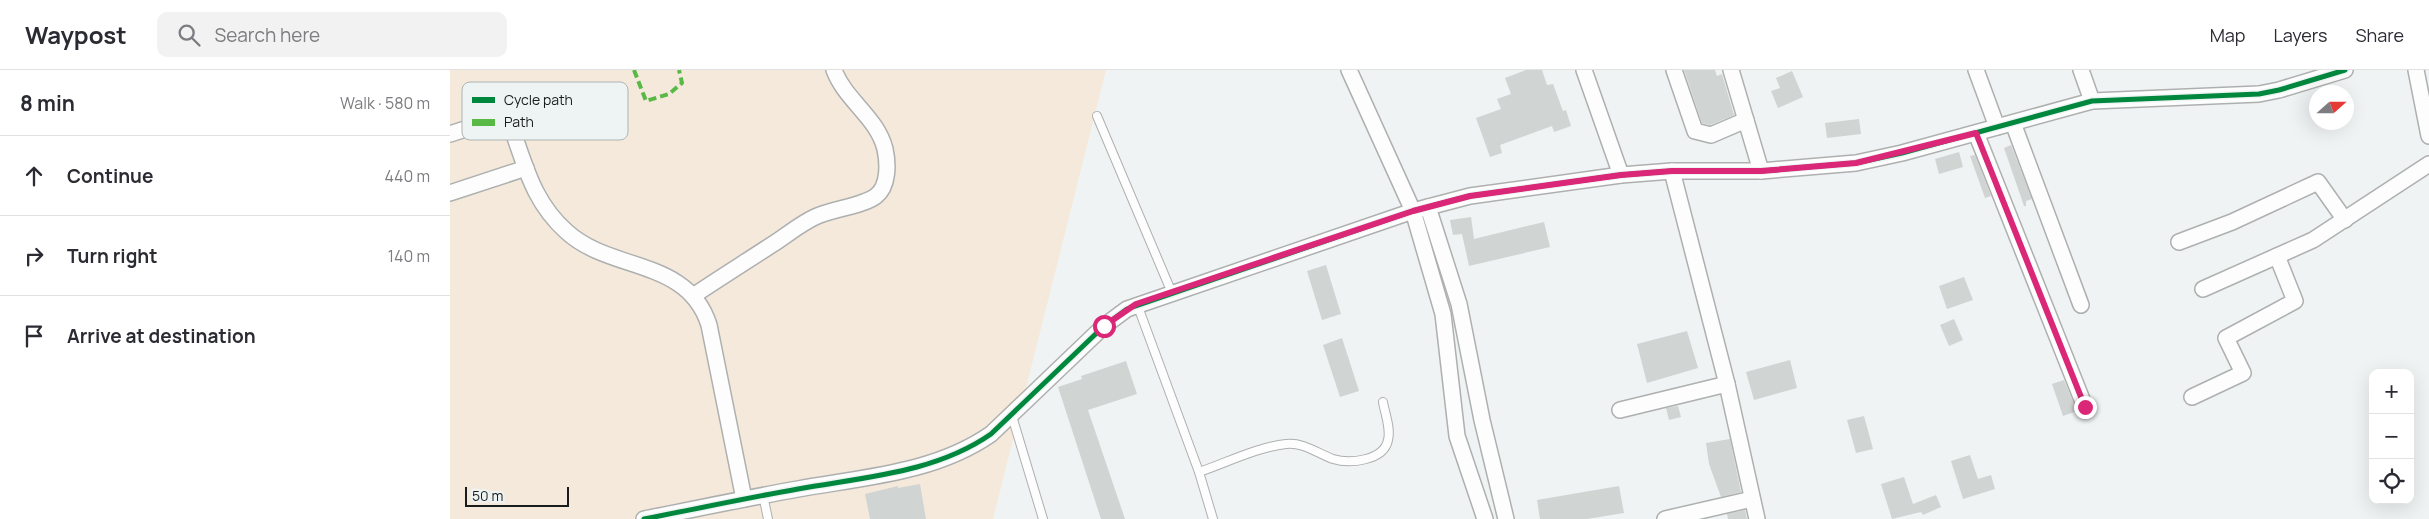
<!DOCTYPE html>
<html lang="en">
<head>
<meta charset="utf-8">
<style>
	body { margin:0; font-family:Manrope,sans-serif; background:#f2f2f3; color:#2b2b33 }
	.controls { position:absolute; right:15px; bottom:15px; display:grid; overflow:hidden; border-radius:10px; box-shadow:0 5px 20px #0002 }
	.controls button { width:45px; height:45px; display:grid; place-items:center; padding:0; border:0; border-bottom:1px solid #e1e1e2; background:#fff; color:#2b2b33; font:25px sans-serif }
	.compass { position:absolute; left:1859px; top:15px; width:45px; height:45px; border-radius:50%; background:#fff; box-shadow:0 5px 20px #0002; rotate:69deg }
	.scale { position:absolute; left:15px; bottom:12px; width:104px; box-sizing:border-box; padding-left:5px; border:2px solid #191c1c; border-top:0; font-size:14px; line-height:18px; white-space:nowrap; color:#191c1c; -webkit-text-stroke:4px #eef4f4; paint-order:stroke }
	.stop { position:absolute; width:15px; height:15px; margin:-11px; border:4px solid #db2777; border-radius:50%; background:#fff }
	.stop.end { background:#db2777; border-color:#fff; box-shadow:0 1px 5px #0008 }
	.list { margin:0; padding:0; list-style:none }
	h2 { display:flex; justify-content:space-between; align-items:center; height:65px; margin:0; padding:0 20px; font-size:21px }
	h2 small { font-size:16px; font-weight:400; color:#7c7c81 }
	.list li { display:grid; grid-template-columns:32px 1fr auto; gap:15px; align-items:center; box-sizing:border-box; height:80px; padding:0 20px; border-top:1px solid #e1e1e2 }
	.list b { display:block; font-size:19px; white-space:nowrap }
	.list em { font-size:16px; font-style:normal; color:#7c7c81 }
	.icon { flex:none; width:28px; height:28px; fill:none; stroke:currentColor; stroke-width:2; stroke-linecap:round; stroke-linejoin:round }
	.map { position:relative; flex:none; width:1979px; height:449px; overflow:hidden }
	header { display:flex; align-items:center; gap:30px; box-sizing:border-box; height:70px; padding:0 25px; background:#fff; border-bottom:1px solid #e1e1e2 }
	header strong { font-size:24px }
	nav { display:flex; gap:28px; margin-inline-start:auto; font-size:18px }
	.search { width:350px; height:45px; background:#f2f2f3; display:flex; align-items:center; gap:12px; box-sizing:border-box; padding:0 18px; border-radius:10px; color:#7c7c81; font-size:19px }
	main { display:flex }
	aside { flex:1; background:#fff }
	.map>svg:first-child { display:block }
</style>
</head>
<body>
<header>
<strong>Waypost</strong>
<div class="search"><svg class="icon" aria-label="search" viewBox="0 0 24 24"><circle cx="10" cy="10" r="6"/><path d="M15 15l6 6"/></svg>Search here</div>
<nav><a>Map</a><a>Layers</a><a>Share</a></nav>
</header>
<main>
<aside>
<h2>8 min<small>Walk · 580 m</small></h2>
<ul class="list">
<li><svg class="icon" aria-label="ahead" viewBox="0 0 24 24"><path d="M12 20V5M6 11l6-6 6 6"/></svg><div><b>Continue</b></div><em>440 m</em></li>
<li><svg class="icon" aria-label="right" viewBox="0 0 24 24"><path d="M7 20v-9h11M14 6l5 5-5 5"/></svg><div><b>Turn right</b></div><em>140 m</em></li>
<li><svg class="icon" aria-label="arrive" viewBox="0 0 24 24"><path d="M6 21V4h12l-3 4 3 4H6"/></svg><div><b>Arrive at destination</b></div></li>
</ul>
</aside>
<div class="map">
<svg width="1979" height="449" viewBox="0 0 1979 449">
	<rect width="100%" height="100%" fill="#eff3f3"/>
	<path fill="#f5e9dc" d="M0 0H656L543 449H0Z"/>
	<g fill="#d0d4d3">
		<path d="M1076 0H1092L1097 15 1103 14 1113 41 1116 40 1121 56 1104 62 1102 56 1050 75 1052 83 1040 87 1026 48 1051 39 1047 29 1061 24 1055 8Z"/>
		<path d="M1234 0H1265L1267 6 1272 4 1284 45 1260 55 1252 53Z"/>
		<path d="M1342 1 1353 27 1328 38 1321 21 1330 18 1326 8Z"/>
		<path d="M1409 49 1411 64 1377 68 1375 53Z"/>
		<path d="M1561 75 1582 129 1576 131V136H1574L1554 78Z"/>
		<path d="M1509 82 1513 97 1489 104 1485 89Z"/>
		<path d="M1525 85 1541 126 1535 128 1520 86Z"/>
		<path d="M1021 147 1024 169 1094 152 1100 177 1019 196 1012 164 1003 165 1000 150Z"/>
		<path d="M876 195 891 244 872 250 857 201Z"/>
		<path d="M1514 207 1523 230 1497 239 1489 216Z"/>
		<path d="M1504 249 1513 270 1499 276 1490 255Z"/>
		<path d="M1237 261 1248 298 1197 313 1187 274Z"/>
		<path d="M892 268 909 321 890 327 873 275Z"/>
		<path d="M1340 290 1347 318 1304 330 1296 302Z"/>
		<path d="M676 291 687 324 638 340 675 449H651L608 317 632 309 631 306Z"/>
		<path d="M1614 310 1627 341 1613 346 1602 314Z"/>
		<path d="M1228 336 1231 347 1219 350 1216 338Z"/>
		<path d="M1414 346 1423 379 1406 383 1397 350Z"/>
		<path d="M1280 369 1291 422 1271 427 1259 394 1256 373Z"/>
		<path d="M1520 385 1528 409 1541 405 1545 419 1513 429 1501 391Z"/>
		<path d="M1454 407 1463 434 1486 425 1491 437 1473 445 1471 442 1442 449 1431 414Z"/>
		<path d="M470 414 476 449H420L415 424 448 416V418Z"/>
		<path d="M1169 416 1174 443 1137 449H1090L1087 430Z"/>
		<path d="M1295 440 1297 449H1278L1277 444Z"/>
	</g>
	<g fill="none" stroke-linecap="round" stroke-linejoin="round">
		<defs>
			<g id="service">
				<path d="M647 46 722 223"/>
				<path d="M687 234 749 402 763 449"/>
				<path d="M562 346 593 449"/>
				<path d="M749 402C776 393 807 377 836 374 853 372 867 383 883 389 899 394 934 391 938 370 941 358 935 344 933 332"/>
				<path d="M313 425 318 449"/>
			</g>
			<g id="minor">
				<path d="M899 0 963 141 993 244 1007 366 1035 449"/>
				<path d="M1134 0 1171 105"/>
				<path d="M1224 0 1245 61 1261 65 1296 50"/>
				<path d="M1281 0 1311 101"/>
				<path d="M1526 0 1547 57"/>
				<path d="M1631 0 1642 31"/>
				<path d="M1966 0 1979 66"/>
				<path d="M1563 53 1631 235"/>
				<path d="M1526 63 1635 337"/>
				<path d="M0 64 46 49 55 50 62 59C76 98 84 133 117 162 161 202 238 188 259 255L294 429"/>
				<path d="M1222 101 1277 314 1307 449"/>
				<path d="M0 123 76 98"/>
				<path d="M978 137 1009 234 1032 350 1056 449"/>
				<path d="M1729 172 1782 152 1868 112 1895 150"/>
				<path d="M1753 219 1863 170 1979 94"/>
				<path d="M243 226C270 208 297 191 323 174 337 165 350 154 365 147 382 139 413 136 426 126 439 116 438 93 435 79 427 47 395 30 384 0"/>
				<path d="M1742 327 1793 303 1776 268 1845 231 1827 186"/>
				<path d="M1170 340 1277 314"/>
				<path d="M194 449C245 439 297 428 348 419 414 407 485 403 541 364L654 256 677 239 963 141 1020 126 1171 105 1222 101H1311L1406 93 1452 83 1642 31 1809 24 1829 20 1895 0"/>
				<path d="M1215 449 1302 429"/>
			</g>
		</defs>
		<use href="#service" stroke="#aeb0b0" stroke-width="10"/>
		<use href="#minor" stroke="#aeb0b0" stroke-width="18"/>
		<use href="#service" stroke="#fdfdfd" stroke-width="8"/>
		<use href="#minor" stroke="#fdfdfd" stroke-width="15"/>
		<path stroke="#58b947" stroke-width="4" stroke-dasharray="8 4" stroke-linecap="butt" d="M184 0 196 31 219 24 232 13 229 0"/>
		<defs>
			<path id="cycleway" d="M194 449C245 439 297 428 348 419 414 407 485 403 541 364L654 256 677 239 963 141 1020 126 1171 105 1222 101H1311L1406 93 1452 83 1642 31 1809 24 1829 20 1895 0"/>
		</defs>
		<use href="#cycleway" stroke="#eef4f4" stroke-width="8"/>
		<use href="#cycleway" stroke="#00873e" stroke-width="5"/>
	</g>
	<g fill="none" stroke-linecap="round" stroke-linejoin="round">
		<path stroke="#db2777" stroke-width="6" d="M654 256 686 234 963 141 1020 126 1171 105 1222 101H1311L1406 93 1526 63 1635 337"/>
	</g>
	<rect x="12" y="12" width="166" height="58" rx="8" fill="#eef4f4" stroke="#aeb3b3" stroke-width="1"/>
	<rect x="22" y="27" width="23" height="6" fill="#00873e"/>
	<rect x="22" y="49" width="23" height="7" fill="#58b947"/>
	<g font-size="14" fill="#191c1c">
		<text x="54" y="35">Cycle path</text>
		<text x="54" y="57">Path</text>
	</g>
</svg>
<div class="controls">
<button>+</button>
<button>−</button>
<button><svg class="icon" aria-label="locate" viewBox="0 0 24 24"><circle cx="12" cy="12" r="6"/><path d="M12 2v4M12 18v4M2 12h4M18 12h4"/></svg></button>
</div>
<svg class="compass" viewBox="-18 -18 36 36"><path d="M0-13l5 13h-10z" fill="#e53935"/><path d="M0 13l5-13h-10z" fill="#7c7c81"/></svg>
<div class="scale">50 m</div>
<div class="stop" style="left:654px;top:256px"></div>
<div class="stop end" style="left:1635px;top:337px"></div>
</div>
</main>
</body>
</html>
